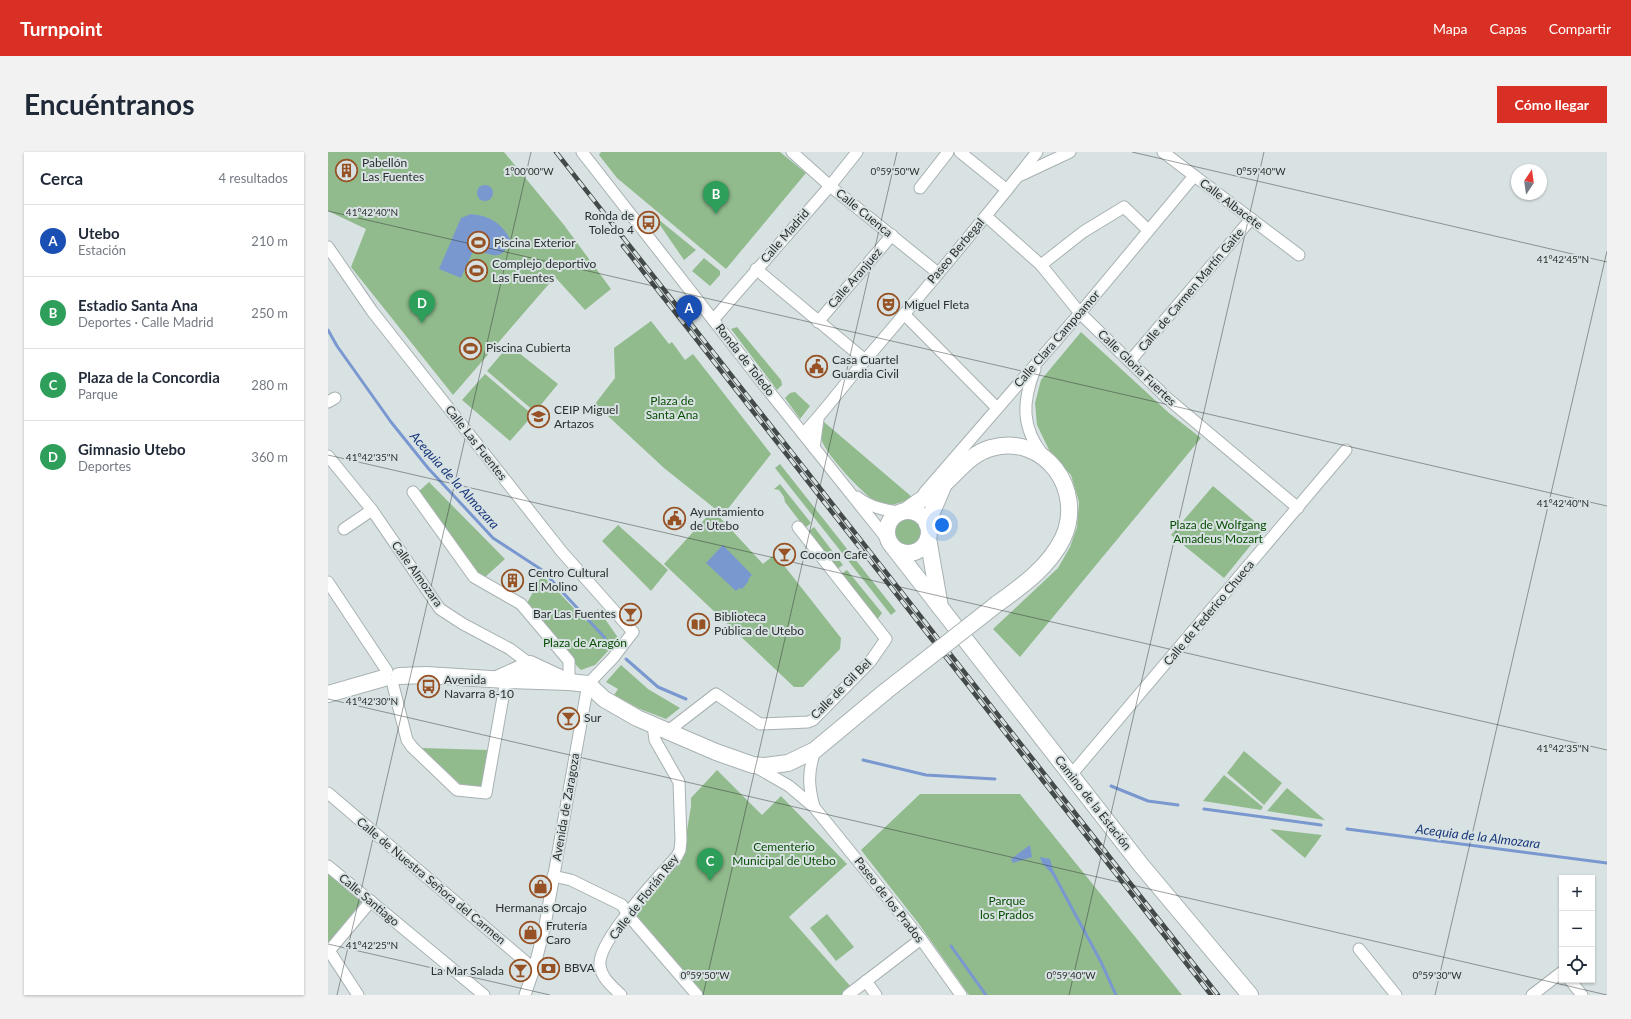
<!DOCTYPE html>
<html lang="es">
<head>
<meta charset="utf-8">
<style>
	body { margin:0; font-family:Lato,sans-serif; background:#f2f2f3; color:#1f2937 }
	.controls { position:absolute; right:12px; bottom:12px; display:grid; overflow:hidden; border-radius:0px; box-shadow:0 1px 3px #0004 }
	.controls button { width:36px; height:36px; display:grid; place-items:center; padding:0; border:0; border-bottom:1px solid #e0e1e3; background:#fff; color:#1f2937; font:20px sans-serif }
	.compass { position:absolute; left:1183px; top:12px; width:36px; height:36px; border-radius:50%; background:#fff; box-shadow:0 1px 3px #0004; rotate:13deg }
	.you { position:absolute; left:614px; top:373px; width:14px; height:14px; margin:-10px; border:3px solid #fff; border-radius:50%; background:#1a73e8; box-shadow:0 0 0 6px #1a73e833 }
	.badge { display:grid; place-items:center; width:26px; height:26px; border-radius:50%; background:#d93025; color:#fff; font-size:13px; font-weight:700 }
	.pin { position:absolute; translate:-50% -33px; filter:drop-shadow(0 1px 2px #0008) }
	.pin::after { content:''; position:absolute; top:21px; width:14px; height:12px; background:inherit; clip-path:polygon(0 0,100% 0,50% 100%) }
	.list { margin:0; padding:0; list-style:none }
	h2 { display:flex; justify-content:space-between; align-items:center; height:52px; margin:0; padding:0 16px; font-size:17px }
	h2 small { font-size:13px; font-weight:400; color:#747a83 }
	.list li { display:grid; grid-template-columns:26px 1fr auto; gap:12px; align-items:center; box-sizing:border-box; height:72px; padding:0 16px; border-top:1px solid #e0e1e3 }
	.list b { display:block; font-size:15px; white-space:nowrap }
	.list p { margin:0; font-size:13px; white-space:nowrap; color:#747a83 }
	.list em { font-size:13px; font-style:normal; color:#747a83 }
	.icon { flex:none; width:22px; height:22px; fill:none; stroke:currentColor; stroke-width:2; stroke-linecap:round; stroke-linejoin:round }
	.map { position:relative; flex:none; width:1279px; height:843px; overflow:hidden; border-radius:0px }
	header { display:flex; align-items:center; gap:24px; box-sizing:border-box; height:56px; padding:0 20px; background:#d93025; color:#fff }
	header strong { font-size:19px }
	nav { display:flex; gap:22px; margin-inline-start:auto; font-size:14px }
	.intro { display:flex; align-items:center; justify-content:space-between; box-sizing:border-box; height:96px; padding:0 24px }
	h1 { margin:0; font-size:28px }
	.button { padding:10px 18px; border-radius:0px; background:#d93025; color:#fff; font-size:14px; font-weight:700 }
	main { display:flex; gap:24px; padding:0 24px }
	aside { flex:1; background:#fff; border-radius:0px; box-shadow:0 1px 3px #0004 }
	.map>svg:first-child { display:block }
</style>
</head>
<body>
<header>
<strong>Turnpoint</strong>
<nav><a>Mapa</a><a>Capas</a><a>Compartir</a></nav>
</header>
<div class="intro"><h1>Encuéntranos</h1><a class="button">Cómo llegar</a></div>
<main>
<aside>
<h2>Cerca<small>4 resultados</small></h2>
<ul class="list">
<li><span class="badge" style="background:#1a4fb4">A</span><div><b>Utebo</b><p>Estación</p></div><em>210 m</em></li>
<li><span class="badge" style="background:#2e9e5b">B</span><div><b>Estadio Santa Ana</b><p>Deportes · Calle Madrid</p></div><em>250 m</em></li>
<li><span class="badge" style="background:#2e9e5b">C</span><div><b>Plaza de la Concordia</b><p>Parque</p></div><em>280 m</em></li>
<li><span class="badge" style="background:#2e9e5b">D</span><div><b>Gimnasio Utebo</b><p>Deportes</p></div><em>360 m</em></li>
</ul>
</aside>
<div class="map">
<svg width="1279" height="843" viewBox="0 0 1279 843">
	<rect width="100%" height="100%" fill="#d9e2e3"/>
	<g fill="#91bb8d">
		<path d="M0 0H176L236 73 283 137 257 158 227 125 125 243 23 115 38 77 0 59Z"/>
		<path d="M273 0H452L478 21 398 117 289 26 271 3Z"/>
		<path d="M325 63 368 98 356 108Z"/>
		<path d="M376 106 392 119V123L382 134 364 119Z"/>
		<path d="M323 169 341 192 344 190 357 208 365 202 443 302 395 363 336 316 267 252 287 226 286 196Z"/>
		<path d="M409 175 453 228 454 233 449 238 403 177Z"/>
		<path d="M753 180 841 261 873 286 692 505 665 477 730 416 742 395 749 375 751 350 743 323 723 302 709 273 707 251 713 228Z"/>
		<path d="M181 193 230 232 207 260 159 219Z"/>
		<path d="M157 222 205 263 182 289 134 248Z"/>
		<path d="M467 240 482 254 472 267 457 246 462 241Z"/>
		<path d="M496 270 584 345C574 351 561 356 549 350 536 344 498 302 494 289 493 282 495 276 496 270Z"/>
		<path d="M452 312 568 459 563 463 447 316Z"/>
		<path d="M101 330 177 407 155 427 148 422 89 341Z"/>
		<path d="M452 332 483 371 477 376 457 350 456 345 451 338 446 337Z"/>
		<path d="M885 334 936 377 896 426 843 383Z"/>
		<path d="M385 358 435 412 447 402 513 486 512 497 475 535H466L336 412Z"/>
		<circle cx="580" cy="379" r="14"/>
		<path d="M290 373 340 418 323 439 274 389Z"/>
		<path d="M486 375 515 413 509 417 480 380Z"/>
		<path d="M519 418 554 461 549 468 513 422Z"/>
		<path d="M214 423 258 469 270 457 291 487 267 513 253 518 243 508 198 453Z"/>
		<path d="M293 513 320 537 352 556 338 567 312 557 286 543 290 537 278 530Z"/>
		<path d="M93 596 162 598 157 636 132 632Z"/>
		<path d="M916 599 954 631 936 653 899 621Z"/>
		<path d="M389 618 434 663 453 644 519 712 461 765 524 836 514 843H373L308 766V761L355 703 363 654V646Z"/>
		<path d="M896 623 935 655 933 658 875 649Z"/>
		<path d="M959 636 997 668 939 659Z"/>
		<path d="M592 642H692L854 843H641L591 772 533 698Z"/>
		<path d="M942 677 994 683 977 706Z"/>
		<path d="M0 722 34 749 1 792 0 790Z"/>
		<path d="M499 762 526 795 508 809 482 776Z"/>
	</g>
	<g fill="#7a98d0">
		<circle cx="157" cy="41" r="8"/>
		<path d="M143 62C161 64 173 70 182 87 175 111 164 103 146 97L133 126 111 117 133 66Z"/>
		<path d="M395 393 424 423 421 426 420 430 414 437 411 436 408 439 378 411Z"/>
		<path d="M702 693 704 705 685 711 683 707Z"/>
		<path d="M712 705 722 707 726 721 724 722 714 711Z"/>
	</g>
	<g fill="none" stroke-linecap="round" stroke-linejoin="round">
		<g stroke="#7a98d0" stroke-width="3">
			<path d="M0 178 9 194 63 270 100 316 165 386 214 418 277 486"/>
			<path d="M298 507 330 535 358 547"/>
			<path d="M535 608 598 623 667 627"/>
			<path d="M783 634 820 649 850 653"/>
			<path d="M876 657 993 673"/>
			<path d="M1019 677 1279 711"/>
			<path d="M725 721 773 810 788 843"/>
			<path d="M623 794 658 843"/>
		</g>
		<defs>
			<g id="street">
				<path d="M254 0 436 233 559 387"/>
				<path d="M464 0 502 34 610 121"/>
				<path d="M632 0 679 38"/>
				<path d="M835 0 971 103"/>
				<path d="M693 23 742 0"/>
				<path d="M592 36 620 0"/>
				<path d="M658 64 713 113 752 161 839 246 970 356"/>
				<path d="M0 95 44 159 234 400 305 480 285 506 260 532 217 773 206 817 197 843"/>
				<path d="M713 113 755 80 796 55 820 78"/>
				<path d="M428 117 537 208"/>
				<path d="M576 162 669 256"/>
				<path d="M385 168 502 34 529 0"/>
				<path d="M490 170 564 83"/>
				<path d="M802 209 923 67"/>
				<path d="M707 217C694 250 693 276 716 304"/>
				<path d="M0 250 7 246"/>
				<path d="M475 282C498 258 517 231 539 206 597 138 654 70 709 0"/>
				<path d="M486 296 490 267"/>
				<path d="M0 304 44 358 112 457 135 472 182 497 202 512"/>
				<path d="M85 340 146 425 193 452 241 509V530"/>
				<path d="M596 341 752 161 866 24"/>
				<path d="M529 345C542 355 556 358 572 360"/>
				<path d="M16 377 44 358"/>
				<path d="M0 430 59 519"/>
				<path d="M65 533 79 588 84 595 129 638 158 641 178 528"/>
				<path d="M340 579 388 542 432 572 480 570 485 568 542 510 558 487 470 375"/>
				<path d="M428 615 461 634 486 655 593 787 633 843"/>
				<path d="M743 623 1018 298"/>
				<path d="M0 641 206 817"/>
				<path d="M486 655C480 633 480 620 487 598"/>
				<path d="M0 714 156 843"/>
				<path d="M225 724 243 728 294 753 300 763 369 843"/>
				<path d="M0 797 30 843"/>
				<path d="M1031 797 1068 843"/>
				<path d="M1 799 43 749"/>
				<path d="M1242 828 1254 843"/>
				<path d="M538 829 548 843"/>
				<path d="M293 843C285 835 273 826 272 813 269 789 332 724 349 704L352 698 353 688 351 630 327 588 325 573"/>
				<path d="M520 843 593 787"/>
				<path d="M1204 843 1234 820"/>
			</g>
			<g id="secondary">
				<circle cx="580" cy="380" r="21"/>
				<path d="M578 359C590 349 603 342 615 333 631 319 642 302 663 296 717 281 757 338 735 386 721 415 694 434 669 452"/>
				<path d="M599 372 616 332"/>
				<path d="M600 386 612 455"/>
				<path d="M566 396 813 713 922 843"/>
				<path d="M71 524 98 523 178 528 241 530 260 532 276 547 309 566 388 600 425 613 437 614 460 611 487 598 558 539"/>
				<path d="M171 526 202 512 234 527"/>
				<path d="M0 542 56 526"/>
			</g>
		</defs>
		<use href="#street" stroke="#a8b1b2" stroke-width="13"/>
		<use href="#secondary" stroke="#a8b1b2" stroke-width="18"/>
		<use href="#street" stroke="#fff" stroke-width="11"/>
		<use href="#secondary" stroke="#fff" stroke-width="16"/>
		<defs>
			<g id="rail">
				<path d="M228 0 890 843"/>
				<path d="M295 94 883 843"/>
			</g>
		</defs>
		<use href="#rail" stroke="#444949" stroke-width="4.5"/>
		<use href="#rail" stroke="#d9e2e3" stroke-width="3" stroke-dasharray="9" stroke-linecap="butt"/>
		<defs>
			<path id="secondary-bridge" d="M558 539 669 452"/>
		</defs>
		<use href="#secondary-bridge" stroke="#a8b1b2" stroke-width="18" stroke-linecap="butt"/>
		<use href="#secondary-bridge" stroke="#fff" stroke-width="16"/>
	</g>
	<path fill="none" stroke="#2b2f2f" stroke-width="1" stroke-opacity="0.45" d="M804 0 1279 110M0 59 1279 354M0 303 1279 598M0 547 1279 843M0 792 222 843M9 843 203 0M375 843 569 0M741 843 936 0M1107 843 1279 99"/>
	<defs>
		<symbol id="building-ring" viewBox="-11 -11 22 22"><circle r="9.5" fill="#d9e2e3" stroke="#965224" stroke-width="1.5"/><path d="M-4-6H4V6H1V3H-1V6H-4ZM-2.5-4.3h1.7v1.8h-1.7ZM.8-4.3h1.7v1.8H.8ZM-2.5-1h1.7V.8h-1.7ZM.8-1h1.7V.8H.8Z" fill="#965224"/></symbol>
		<symbol id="bus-ring" viewBox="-11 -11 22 22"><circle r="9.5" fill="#d9e2e3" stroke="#965224" stroke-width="1.5"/><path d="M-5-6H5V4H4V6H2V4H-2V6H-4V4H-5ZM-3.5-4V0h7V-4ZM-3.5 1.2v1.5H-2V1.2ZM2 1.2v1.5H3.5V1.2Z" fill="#965224"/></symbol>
		<symbol id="stadium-ring" viewBox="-11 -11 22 22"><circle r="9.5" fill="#d9e2e3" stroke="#965224" stroke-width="1.5"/><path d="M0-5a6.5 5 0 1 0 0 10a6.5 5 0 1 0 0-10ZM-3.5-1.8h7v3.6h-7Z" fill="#965224"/></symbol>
		<symbol id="theatre-ring" viewBox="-11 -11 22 22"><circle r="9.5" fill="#d9e2e3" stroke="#965224" stroke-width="1.5"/><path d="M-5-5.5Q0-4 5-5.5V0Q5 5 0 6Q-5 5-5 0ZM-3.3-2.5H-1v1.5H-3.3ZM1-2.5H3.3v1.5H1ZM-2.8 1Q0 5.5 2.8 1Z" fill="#965224"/></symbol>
		<symbol id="civic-ring" viewBox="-11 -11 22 22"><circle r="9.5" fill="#d9e2e3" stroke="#965224" stroke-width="1.5"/><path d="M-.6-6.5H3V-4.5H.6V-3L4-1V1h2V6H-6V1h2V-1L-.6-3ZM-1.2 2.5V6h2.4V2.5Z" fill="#965224"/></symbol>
		<symbol id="school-ring" viewBox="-11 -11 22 22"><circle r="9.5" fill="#d9e2e3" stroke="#965224" stroke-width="1.5"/><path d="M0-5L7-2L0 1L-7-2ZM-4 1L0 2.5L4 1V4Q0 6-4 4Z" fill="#965224"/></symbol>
		<symbol id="bar-ring" viewBox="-11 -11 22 22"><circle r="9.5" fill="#d9e2e3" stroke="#965224" stroke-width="1.5"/><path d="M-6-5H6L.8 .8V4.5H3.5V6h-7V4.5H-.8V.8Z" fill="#965224"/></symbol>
		<symbol id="library-ring" viewBox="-11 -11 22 22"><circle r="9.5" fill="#d9e2e3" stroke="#965224" stroke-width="1.5"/><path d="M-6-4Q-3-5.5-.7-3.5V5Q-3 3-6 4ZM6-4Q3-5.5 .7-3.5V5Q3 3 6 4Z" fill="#965224"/></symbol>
		<symbol id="shop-ring" viewBox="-11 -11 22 22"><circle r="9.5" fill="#d9e2e3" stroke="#965224" stroke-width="1.5"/><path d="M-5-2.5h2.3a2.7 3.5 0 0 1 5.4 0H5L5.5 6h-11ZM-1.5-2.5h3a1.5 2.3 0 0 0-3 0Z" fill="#965224"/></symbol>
		<symbol id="bank-ring" viewBox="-11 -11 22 22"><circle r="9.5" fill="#d9e2e3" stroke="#965224" stroke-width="1.5"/><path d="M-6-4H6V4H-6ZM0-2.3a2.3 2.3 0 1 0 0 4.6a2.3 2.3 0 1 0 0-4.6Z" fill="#965224"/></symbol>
	</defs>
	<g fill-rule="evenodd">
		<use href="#building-ring" x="6" y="6" width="25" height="25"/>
		<use href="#bus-ring" x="308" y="58" width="25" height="25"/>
		<use href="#stadium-ring" x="138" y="78" width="25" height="25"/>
		<use href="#stadium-ring" x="136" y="106" width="25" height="25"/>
		<use href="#theatre-ring" x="548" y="140" width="25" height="25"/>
		<use href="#stadium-ring" x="130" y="184" width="25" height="25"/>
		<use href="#civic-ring" x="476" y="202" width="25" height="25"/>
		<use href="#school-ring" x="198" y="252" width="25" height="25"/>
		<use href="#civic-ring" x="334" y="354" width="25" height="25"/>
		<use href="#bar-ring" x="444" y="390" width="25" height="25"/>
		<use href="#building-ring" x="172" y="416" width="25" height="25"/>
		<use href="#bar-ring" x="290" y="450" width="25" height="25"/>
		<use href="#library-ring" x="358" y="460" width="25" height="25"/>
		<use href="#bus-ring" x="88" y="522" width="25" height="25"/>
		<use href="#bar-ring" x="228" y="554" width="25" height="25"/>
		<use href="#shop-ring" x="200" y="722" width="25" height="25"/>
		<use href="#shop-ring" x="190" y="768" width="25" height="25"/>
		<use href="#bank-ring" x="208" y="804" width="25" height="25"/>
		<use href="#bar-ring" x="180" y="806" width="25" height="25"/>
	</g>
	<g text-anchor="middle" stroke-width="4" stroke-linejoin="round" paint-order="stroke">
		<g font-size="12" fill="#2b2f2f" stroke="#d9e2e3" text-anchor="start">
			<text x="34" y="15">Pabellón<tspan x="34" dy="14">Las Fuentes</tspan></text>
			<text x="306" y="68" text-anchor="end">Ronda de<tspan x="306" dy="14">Toledo 4</tspan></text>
			<text x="166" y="95">Piscina Exterior</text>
			<text x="164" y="116">Complejo deportivo<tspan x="164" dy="14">Las Fuentes</tspan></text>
			<text x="576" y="157">Miguel Fleta</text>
			<text x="158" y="200">Piscina Cubierta</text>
			<text x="504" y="212">Casa Cuartel<tspan x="504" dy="14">Guardia Civil</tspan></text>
			<text x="226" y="262">CEIP Miguel<tspan x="226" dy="14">Artazos</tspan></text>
			<text x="362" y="364">Ayuntamiento<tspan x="362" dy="14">de Utebo</tspan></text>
			<text x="472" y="407">Cocoon Cafe</text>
			<text x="200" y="425">Centro Cultural<tspan x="200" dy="14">El Molino</tspan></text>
			<text x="288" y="466" text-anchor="end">Bar Las Fuentes</text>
			<text x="386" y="469">Biblioteca<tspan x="386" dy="14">Pública de Utebo</tspan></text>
			<text x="116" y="532">Avenida<tspan x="116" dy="14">Navarra 8-10</tspan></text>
			<text x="256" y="570">Sur</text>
			<text x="213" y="760" text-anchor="middle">Hermanas Orcajo</text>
			<text x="218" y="778">Frutería<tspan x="218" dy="14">Caro</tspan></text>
			<text x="236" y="820">BBVA</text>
			<text x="176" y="823" text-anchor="end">La Mar Salada</text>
		</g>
		<g font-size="12" fill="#2b2f2f" stroke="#d9e2e3">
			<text transform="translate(903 52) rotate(37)" y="4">Calle Albacete</text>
			<text transform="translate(536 61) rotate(39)" y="4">Calle Cuenca</text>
			<text transform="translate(457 84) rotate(-49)" y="4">Calle Madrid</text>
			<text transform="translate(628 99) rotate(-50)" y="4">Paseo Berbegal</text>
			<text transform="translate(527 126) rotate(-49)" y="4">Calle Aranjuez</text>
			<text transform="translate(863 138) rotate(-50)" y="4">Calle de Carmen Martín Gaite</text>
			<text transform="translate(729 187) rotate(-49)" y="4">Calle Clara Campoamor</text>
			<text transform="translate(417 208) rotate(52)" y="4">Ronda de Toledo</text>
			<text transform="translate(809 216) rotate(44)" y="4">Calle Gloria Fuertes</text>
			<text transform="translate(148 291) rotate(52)" y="4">Calle Las Fuentes</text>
			<text transform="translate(89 422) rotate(54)" y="4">Calle Almozara</text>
			<text transform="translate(881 461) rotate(-50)" y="4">Calle de Federico Chueca</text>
			<text transform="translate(513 537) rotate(-45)" y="4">Calle de Gil Bel</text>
			<text transform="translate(765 651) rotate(52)" y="4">Camino de la Estación</text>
			<text transform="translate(238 655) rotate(-80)" y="4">Avenida de Zaragoza</text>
			<text transform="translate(103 729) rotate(40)" y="4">Calle de Nuestra Señora del Carmen</text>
			<text transform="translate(316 745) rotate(-52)" y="4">Calle de Florián Rey</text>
			<text transform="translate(41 748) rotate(40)" y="4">Calle Santiago</text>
			<text transform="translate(561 748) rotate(52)" y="4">Paseo de los Prados</text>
		</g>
		<g font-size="12" fill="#084e04" stroke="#d9e2e3">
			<text x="344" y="253">Plaza de<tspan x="344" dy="14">Santa Ana</tspan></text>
			<text x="890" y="377">Plaza de Wolfgang<tspan x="890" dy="14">Amadeus Mozart</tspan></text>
			<text x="257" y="495">Plaza de Aragón</text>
			<text x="456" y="699">Cementerio<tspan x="456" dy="14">Municipal de Utebo</tspan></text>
			<text x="679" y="753">Parque<tspan x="679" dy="14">los Prados</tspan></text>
		</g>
		<g font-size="13" font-style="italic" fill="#19397c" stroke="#d9e2e3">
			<text transform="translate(127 328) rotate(48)" y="5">Acequia de la Almozara</text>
			<text transform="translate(1150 684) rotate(7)" y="5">Acequia de la Almozara</text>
		</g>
	</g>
	<g font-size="10" text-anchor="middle" fill="#2b2f2f" stroke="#d9e2e3" stroke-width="4" stroke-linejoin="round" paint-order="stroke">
		<text x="201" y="23">1°00'00"W</text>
		<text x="567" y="23">0°59'50"W</text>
		<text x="933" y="23">0°59'40"W</text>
		<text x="44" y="64">41°42'40"N</text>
		<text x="1235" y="111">41°42'45"N</text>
		<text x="44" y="309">41°42'35"N</text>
		<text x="1235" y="355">41°42'40"N</text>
		<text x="44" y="553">41°42'30"N</text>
		<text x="1235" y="600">41°42'35"N</text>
		<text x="44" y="797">41°42'25"N</text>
		<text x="377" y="827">0°59'50"W</text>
		<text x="743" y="827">0°59'40"W</text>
		<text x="1109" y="827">0°59'30"W</text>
	</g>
</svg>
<div class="controls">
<button>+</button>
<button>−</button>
<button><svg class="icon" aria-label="locate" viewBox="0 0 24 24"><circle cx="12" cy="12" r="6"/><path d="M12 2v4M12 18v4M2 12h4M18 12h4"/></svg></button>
</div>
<svg class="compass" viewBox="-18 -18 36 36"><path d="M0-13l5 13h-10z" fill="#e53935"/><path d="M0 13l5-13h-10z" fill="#747a83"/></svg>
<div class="you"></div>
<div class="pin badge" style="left:361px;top:176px;background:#1a4fb4">A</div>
<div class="pin badge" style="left:388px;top:62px;background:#2e9e5b">B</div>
<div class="pin badge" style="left:382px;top:729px;background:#2e9e5b">C</div>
<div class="pin badge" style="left:94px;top:171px;background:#2e9e5b">D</div>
</div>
</main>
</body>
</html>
